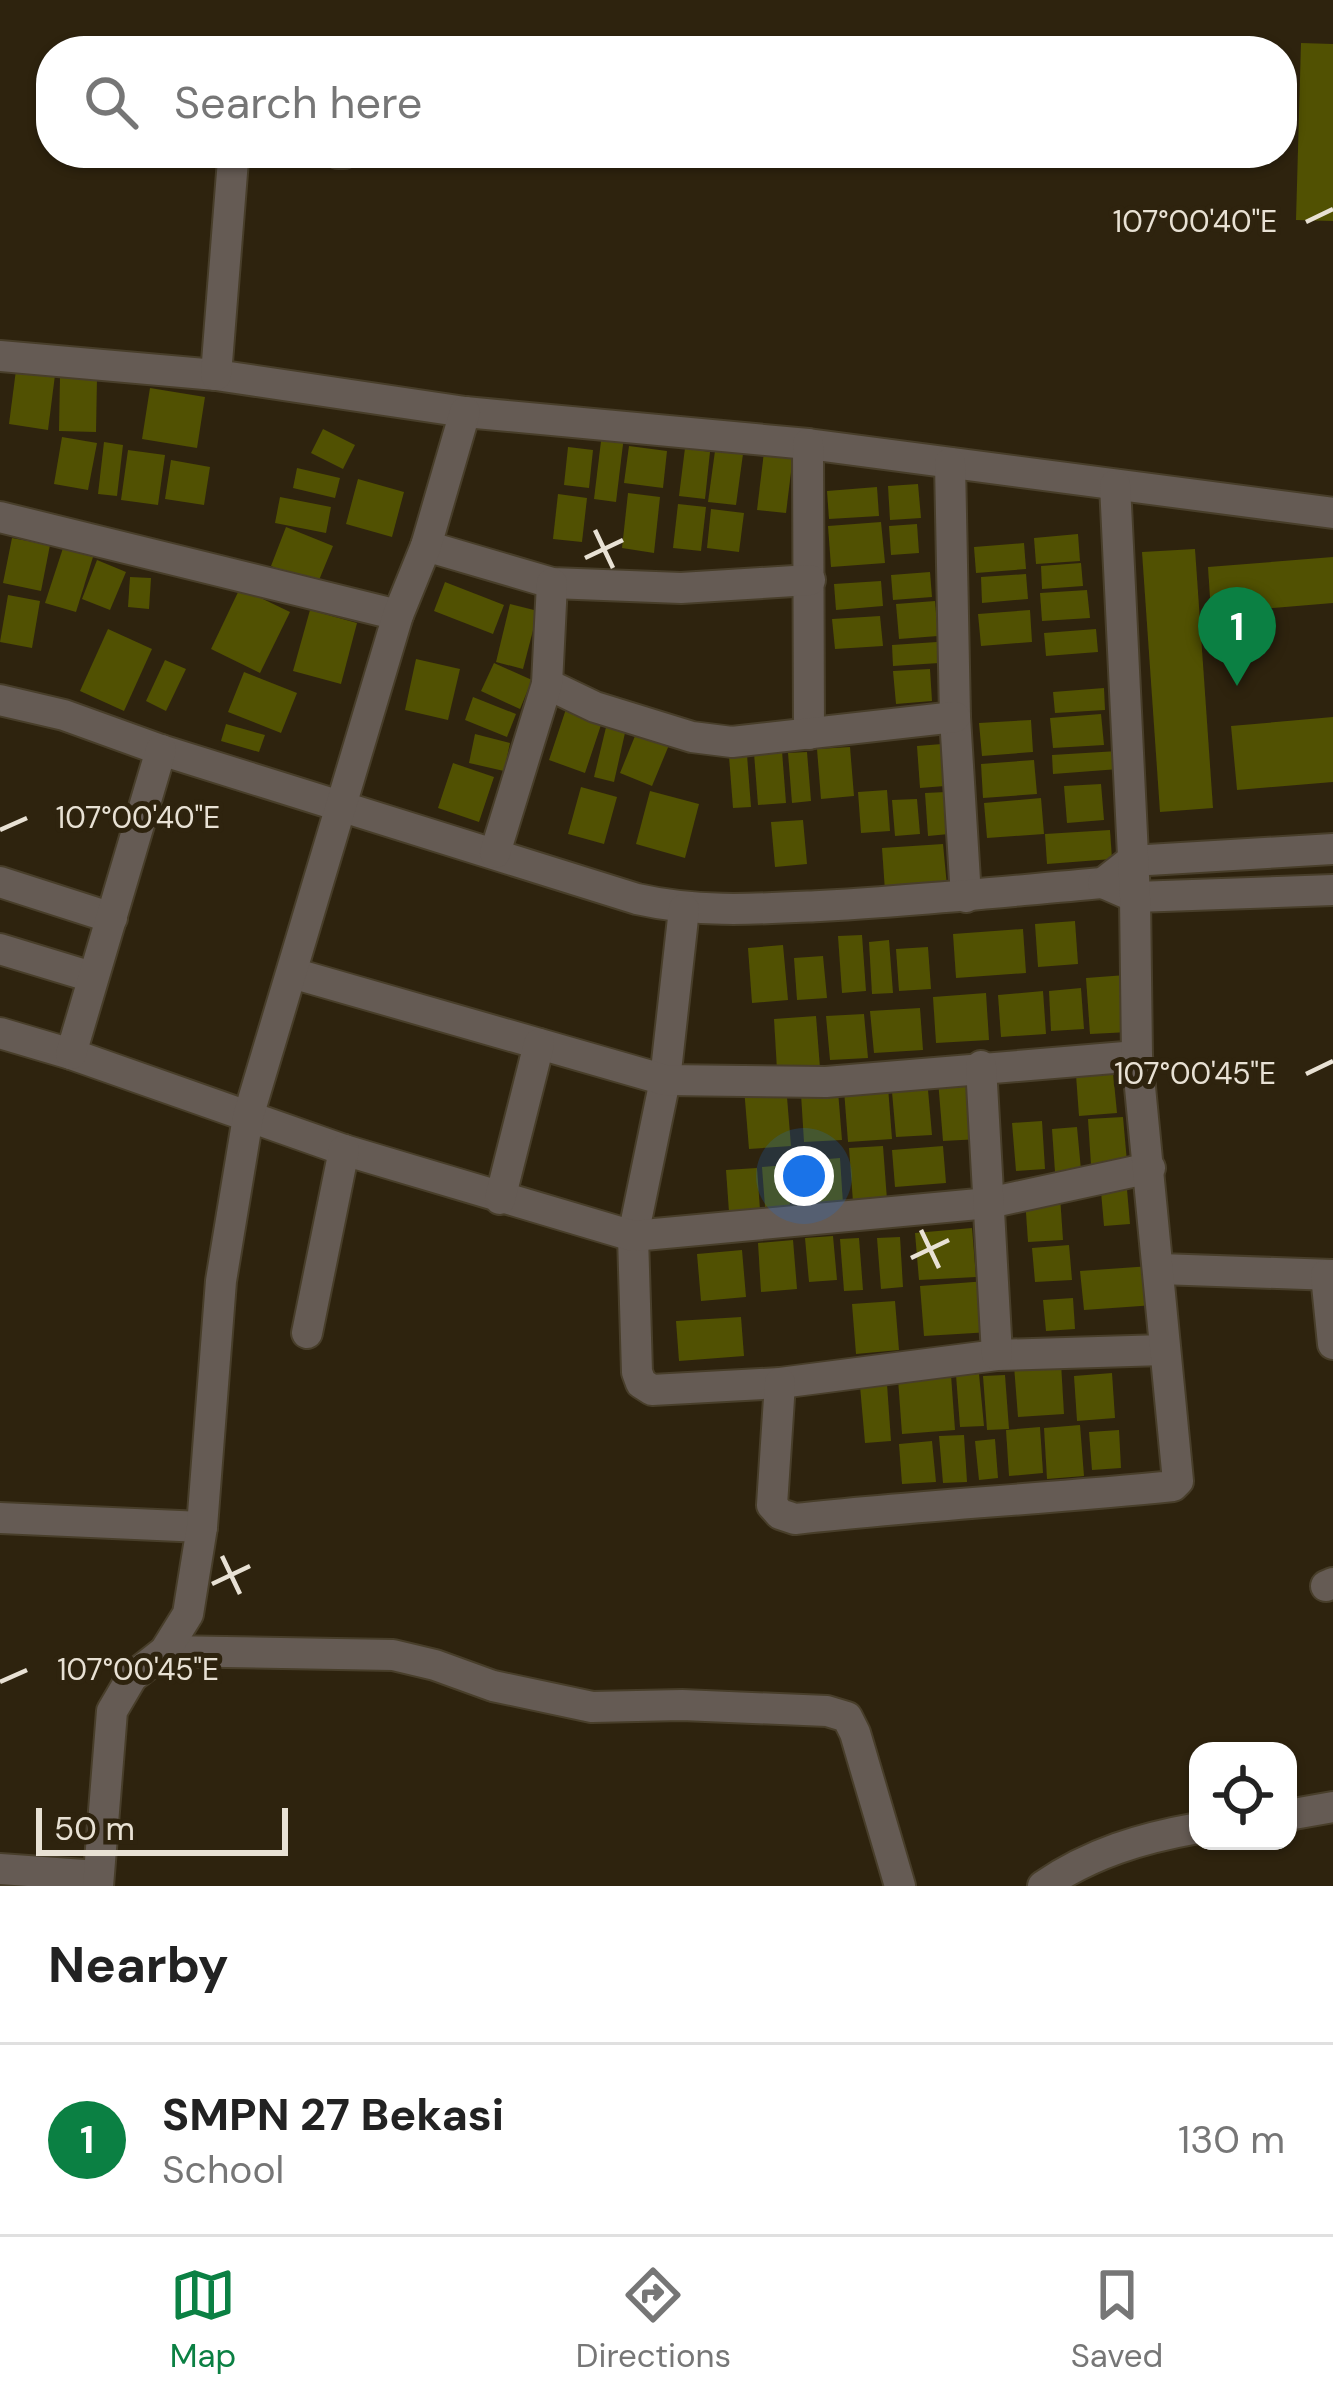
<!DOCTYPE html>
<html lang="en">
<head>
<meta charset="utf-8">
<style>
	body { margin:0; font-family:"DM Sans",sans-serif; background:#f6f6f6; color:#222 }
	.controls { position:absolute; right:36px; bottom:36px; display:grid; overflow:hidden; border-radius:24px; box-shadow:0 3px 9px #0004 }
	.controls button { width:108px; height:108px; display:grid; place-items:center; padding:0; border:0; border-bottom:3px solid #e0e0e0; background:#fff; color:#222; font:60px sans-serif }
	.scale { position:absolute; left:36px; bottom:30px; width:252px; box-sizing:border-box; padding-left:12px; border:6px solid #e8e1d4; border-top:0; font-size:33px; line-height:42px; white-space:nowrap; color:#e8e1d4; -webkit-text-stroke:9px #2e230e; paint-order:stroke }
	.you { position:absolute; left:804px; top:1176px; width:42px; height:42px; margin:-30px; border:9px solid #fff; border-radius:50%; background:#1a73e8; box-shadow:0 0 0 18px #1a73e833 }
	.badge { display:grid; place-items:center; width:78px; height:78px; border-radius:50%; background:#0b8043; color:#fff; font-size:39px; font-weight:700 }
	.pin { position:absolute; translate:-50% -99px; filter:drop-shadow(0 3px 6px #0008) }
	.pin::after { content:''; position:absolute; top:63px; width:42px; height:36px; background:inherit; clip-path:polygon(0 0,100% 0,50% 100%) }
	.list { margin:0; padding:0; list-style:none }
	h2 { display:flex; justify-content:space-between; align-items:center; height:156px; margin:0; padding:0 48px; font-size:51px }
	h2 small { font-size:39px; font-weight:400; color:#767676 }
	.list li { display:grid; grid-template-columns:78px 1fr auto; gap:36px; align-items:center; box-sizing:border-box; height:192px; padding:0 48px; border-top:3px solid #e0e0e0 }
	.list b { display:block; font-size:45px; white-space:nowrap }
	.list p { margin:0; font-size:39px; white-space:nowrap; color:#767676 }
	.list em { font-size:39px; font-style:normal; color:#767676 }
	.icon { flex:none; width:66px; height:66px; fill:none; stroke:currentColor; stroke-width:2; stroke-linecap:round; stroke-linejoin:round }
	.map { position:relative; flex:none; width:1333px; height:1886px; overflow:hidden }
	.search { position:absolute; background:#fff; box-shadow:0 3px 9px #0004; left:36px; right:36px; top:36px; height:132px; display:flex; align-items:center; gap:30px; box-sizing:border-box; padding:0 42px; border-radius:48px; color:#767676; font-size:45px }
	.sheet { height:348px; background:#fff }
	nav { display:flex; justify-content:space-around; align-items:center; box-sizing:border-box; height:168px; border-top:3px solid #e0e0e0; background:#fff; font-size:33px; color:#767676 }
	nav a { display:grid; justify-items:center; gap:6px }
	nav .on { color:#0b8043 }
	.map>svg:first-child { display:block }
</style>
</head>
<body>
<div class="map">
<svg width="1333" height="1886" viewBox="0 0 1333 1886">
	<rect width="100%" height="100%" fill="#2e230e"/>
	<g fill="#515102">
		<path d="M1301 43 1333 44V221L1296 220Z"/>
		<path d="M16 370 55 375 48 430 9 424Z"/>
		<path d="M60 377H97L96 432 59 431Z"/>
		<path d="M150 388 205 397 197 448 142 439Z"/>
		<path d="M323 429 355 445 343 469 311 453Z"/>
		<path d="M602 433 624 436 616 502 594 499Z"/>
		<path d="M62 437 97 443 88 490 54 484Z"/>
		<path d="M104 442 123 445 117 496 98 494Z"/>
		<path d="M629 446 667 451 663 488 624 483Z"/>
		<path d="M568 447 593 450 589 488 564 485Z"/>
		<path d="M685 448 710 452 705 499 679 496Z"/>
		<path d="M128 450 165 455 158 505 121 500Z"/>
		<path d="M715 451 743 454 736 505 708 502Z"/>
		<path d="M764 452 793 456 786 513 757 510Z"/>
		<path d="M171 460 210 467 204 505 165 499Z"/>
		<path d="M297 468 340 478 335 498 293 488Z"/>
		<path d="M358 479 404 492 392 537 346 524Z"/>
		<path d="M918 484 921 518 890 520 888 486Z"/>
		<path d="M877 487 879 516 829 519 827 491Z"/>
		<path d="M628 493 660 497 654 553 622 548Z"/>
		<path d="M558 494 587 498 582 542 553 539Z"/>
		<path d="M280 497 331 507 326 533 275 523Z"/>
		<path d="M678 504 706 507 701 551 673 548Z"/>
		<path d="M711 509 744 513 739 552 707 548Z"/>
		<path d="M881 522 885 563 831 567 828 526Z"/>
		<path d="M917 524 919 553 891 555 889 526Z"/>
		<path d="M286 527 333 546 317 585 271 566Z"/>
		<path d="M1078 534 1080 561 1036 564 1034 538Z"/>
		<path d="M12 538 50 545 41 591 3 583Z"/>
		<path d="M1024 543 1026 569 976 573 974 547Z"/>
		<path d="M63 548 93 557 76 612 45 603Z"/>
		<path d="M1195 549 1213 808 1160 812 1142 552Z"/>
		<path d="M1333 557V603L1211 613 1208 567Z"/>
		<path d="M97 560 126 572 110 610 82 599Z"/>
		<path d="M1081 563 1083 586 1042 589 1041 566Z"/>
		<path d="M930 572 932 597 893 600 891 575Z"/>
		<path d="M1026 574 1028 599 982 603 981 577Z"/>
		<path d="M130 577 151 578 149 609 128 607Z"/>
		<path d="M881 581 883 606 836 610 834 584Z"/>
		<path d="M445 582 504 605 493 634 434 611Z"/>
		<path d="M240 588 290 612 260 673 211 649Z"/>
		<path d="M1087 590 1090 618 1042 621 1040 593Z"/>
		<path d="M8 595 40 601 32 648 0 642Z"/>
		<path d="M935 601 938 636 899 639 896 604Z"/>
		<path d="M510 604 538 611 523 669 496 662Z"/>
		<path d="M310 610 357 623 341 684 293 671Z"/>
		<path d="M1030 610 1032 642 981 646 978 614Z"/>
		<path d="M880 616 883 646 835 649 832 619Z"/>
		<path d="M108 629 152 649 124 711 80 691Z"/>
		<path d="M1096 629 1098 652 1046 656 1044 633Z"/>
		<path d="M937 642 939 663 893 666 892 645Z"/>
		<path d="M416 659 460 669 448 720 405 710Z"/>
		<path d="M165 660 186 669 166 711 146 701Z"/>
		<path d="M494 663 532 680 520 709 481 691Z"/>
		<path d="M930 669 932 701 896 704 893 671Z"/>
		<path d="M244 672 297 693 281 733 228 712Z"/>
		<path d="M1104 688 1105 710 1055 713 1053 692Z"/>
		<path d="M473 697 516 714 507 737 465 720Z"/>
		<path d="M566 709 602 722 585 773 549 760Z"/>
		<path d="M1101 714 1104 745 1053 748 1050 718Z"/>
		<path d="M1333 717V782L1237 790 1231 726Z"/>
		<path d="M608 719 627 724 614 782 594 777Z"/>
		<path d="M1031 720 1033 752 982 756 979 723Z"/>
		<path d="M226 724 265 735 259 752 221 741Z"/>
		<path d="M637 731 669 745 652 786 620 773Z"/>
		<path d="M475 734 510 743 504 771 469 763Z"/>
		<path d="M942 744 945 786 920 788 917 746Z"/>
		<path d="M850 747 854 796 821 799 817 749Z"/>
		<path d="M782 751 786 803 758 805 754 753Z"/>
		<path d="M1118 751 1119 769 1053 774 1052 755Z"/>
		<path d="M807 752 811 801 792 803 788 753Z"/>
		<path d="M747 755 751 807 733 808 729 756Z"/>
		<path d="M1034 760 1037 794 983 798 981 764Z"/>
		<path d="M453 763 494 777 479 822 438 808Z"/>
		<path d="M1101 784 1104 820 1067 823 1064 786Z"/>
		<path d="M581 787 617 797 604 844 568 834Z"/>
		<path d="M887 790 890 831 861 833 858 792Z"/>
		<path d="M650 791 699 804 685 858 636 844Z"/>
		<path d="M946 792 949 834 928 836 925 793Z"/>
		<path d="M1041 798 1044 834 987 838 984 803Z"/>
		<path d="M917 799 920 834 895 836 892 800Z"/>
		<path d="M803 820 807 864 775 867 771 822Z"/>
		<path d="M1110 830 1112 859 1047 864 1045 834Z"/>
		<path d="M943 844 947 886 885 891 882 848Z"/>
		<path d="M1075 921 1078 964 1038 967 1035 924Z"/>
		<path d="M1023 929 1026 973 956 978 953 934Z"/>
		<path d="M862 935 866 991 842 993 838 936Z"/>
		<path d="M889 940 893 993 872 994 869 942Z"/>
		<path d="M783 945 788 1000 752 1003 748 948Z"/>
		<path d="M928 947 931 989 899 991 896 949Z"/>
		<path d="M823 956 827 998 797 1000 794 958Z"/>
		<path d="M1126 975 1130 1032 1090 1034 1086 978Z"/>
		<path d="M1081 988 1084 1029 1051 1031 1049 991Z"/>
		<path d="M1043 991 1046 1034 1001 1037 998 995Z"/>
		<path d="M986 993 989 1040 936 1043 933 997Z"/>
		<path d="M920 1008 923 1050 874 1053 870 1011Z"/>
		<path d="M864 1014 868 1058 830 1060 826 1016Z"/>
		<path d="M816 1016 820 1068 777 1070 774 1019Z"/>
		<path d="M1113 1072 1117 1113 1079 1116 1076 1075Z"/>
		<path d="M975 1078 980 1139 943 1141 938 1080Z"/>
		<path d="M786 1085 791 1146 749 1149 744 1088Z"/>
		<path d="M888 1087 892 1139 848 1142 844 1090Z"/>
		<path d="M928 1090 932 1135 896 1137 892 1092Z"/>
		<path d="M838 1091 842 1140 804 1142 801 1094Z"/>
		<path d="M1123 1117 1127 1162 1091 1165 1088 1119Z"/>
		<path d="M1042 1121 1045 1169 1016 1171 1012 1123Z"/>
		<path d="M1077 1127 1081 1170 1055 1172 1052 1129Z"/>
		<path d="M883 1146 887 1200 853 1202 849 1148Z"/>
		<path d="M943 1146 946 1183 895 1187 892 1150Z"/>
		<path d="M840 1158 843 1204 797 1207 793 1162Z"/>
		<path d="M787 1165 791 1218 766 1220 762 1167Z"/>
		<path d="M757 1168 761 1224 730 1226 726 1170Z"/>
		<path d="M1126 1178 1130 1224 1104 1226 1100 1180Z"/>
		<path d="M1060 1196 1063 1240 1028 1242 1025 1198Z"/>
		<path d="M972 1228 976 1277 919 1280 915 1233Z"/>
		<path d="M833 1236 837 1280 809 1282 805 1238Z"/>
		<path d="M900 1237 903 1287 881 1289 877 1238Z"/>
		<path d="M859 1238 863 1290 844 1291 840 1239Z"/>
		<path d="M793 1240 797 1289 761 1292 758 1243Z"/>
		<path d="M1069 1245 1072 1280 1035 1282 1032 1248Z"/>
		<path d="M742 1250 746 1297 701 1301 697 1254Z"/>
		<path d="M1151 1266 1155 1305 1084 1310 1080 1271Z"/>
		<path d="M987 1281 991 1332 924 1336 920 1286Z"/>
		<path d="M1073 1298 1075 1329 1046 1331 1043 1300Z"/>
		<path d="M895 1301 899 1350 856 1354 852 1304Z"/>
		<path d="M741 1317 744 1356 679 1361 676 1321Z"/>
		<path d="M1061 1363 1064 1414 1018 1417 1014 1366Z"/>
		<path d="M1112 1373 1115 1418 1077 1421 1074 1376Z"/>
		<path d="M979 1374 984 1426 960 1427 956 1375Z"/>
		<path d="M951 1375 955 1430 902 1434 898 1379Z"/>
		<path d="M1005 1375 1009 1429 987 1430 983 1376Z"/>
		<path d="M887 1384 891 1441 865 1443 860 1386Z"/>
		<path d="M1080 1425 1084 1476 1047 1479 1044 1428Z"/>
		<path d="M1040 1427 1043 1473 1009 1476 1006 1430Z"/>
		<path d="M1119 1430 1121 1468 1092 1470 1089 1432Z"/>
		<path d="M964 1435 967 1482 943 1483 939 1436Z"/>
		<path d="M995 1439 998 1478 979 1480 975 1441Z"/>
		<path d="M932 1441 936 1482 902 1484 899 1444Z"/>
	</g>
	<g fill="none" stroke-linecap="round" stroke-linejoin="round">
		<defs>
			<g id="street">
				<path d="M338 153H344"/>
				<path d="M0 356 216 375 465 412 808 444 1333 513"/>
				<path d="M216 375 233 160 237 153"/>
				<path d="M808 444 809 734"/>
				<path d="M950 463 955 717 966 897"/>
				<path d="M0 517 398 615"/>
				<path d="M426 546 552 583 681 588 810 580"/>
				<path d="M547 684 595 707 692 737 732 742 955 717"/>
				<path d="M0 700 64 715 161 750 637 899C699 913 757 909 820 906 915 901 1009 891 1103 883"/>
				<path d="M1333 849 1131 861 1103 883 1135 897 1333 890"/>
				<path d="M495 853 547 684 552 583"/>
				<path d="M0 882 112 918"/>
				<path d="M684 909 665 1080 633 1236 637 1372 641 1383 652 1390 780 1383 997 1355 1164 1350"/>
				<path d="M0 949 92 977"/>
				<path d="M292 973 665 1080 826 1082 1137 1056"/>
				<path d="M0 1033 71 1054 344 1150 633 1236 989 1203 1150 1168"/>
				<path d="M71 1054 161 750"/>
				<path d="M981 1066 997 1355"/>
				<path d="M500 1199 539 1044"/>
				<path d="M1160 1269 1333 1275"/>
				<path d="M1326 1275 1333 1344"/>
				<path d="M307 1333 344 1150"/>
				<path d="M780 1383 772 1505 780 1514 795 1519C921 1505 1047 1499 1173 1486L1178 1481 1137 1056 1135 897 1115 485"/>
				<path d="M0 1518 202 1527"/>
				<path d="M1326 1586 1333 1583"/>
				<path d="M165 1651 393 1655 435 1665 493 1686 592 1707 682 1705 827 1711 847 1717 855 1733 900 1886"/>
				<path d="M1288 1815 1333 1807"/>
				<path d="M0 1869 98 1876"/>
				<path d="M98 1886 112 1711 132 1677 165 1651 188 1614 202 1527 221 1281 248 1117 398 615 426 546 465 412"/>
				<path d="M1043 1886C1091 1853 1142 1838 1198 1828"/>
			</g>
		</defs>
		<use href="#street" stroke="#483e2a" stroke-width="34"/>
		<use href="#street" stroke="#655b54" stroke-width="30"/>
	</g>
	<path fill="none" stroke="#e8e1d4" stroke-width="4.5" d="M1306 222 1333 209M595 530 613 568M585 558 623 540M0 830 27 818M1306 1074 1333 1061M921 1230 939 1268M911 1258 949 1240M222 1556 240 1594M212 1584 250 1566M0 1682 27 1670"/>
	<g font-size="30" text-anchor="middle" fill="#e8e1d4" stroke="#2e230e" stroke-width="10" stroke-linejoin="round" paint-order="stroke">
		<text x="1195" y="232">107°00'40"E</text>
		<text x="138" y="828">107°00'40"E</text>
		<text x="1195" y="1084">107°00'45"E</text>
		<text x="138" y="1680">107°00'45"E</text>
	</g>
</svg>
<div class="controls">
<button><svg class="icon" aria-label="locate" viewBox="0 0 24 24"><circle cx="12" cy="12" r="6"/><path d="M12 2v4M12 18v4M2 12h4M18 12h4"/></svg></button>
</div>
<div class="scale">50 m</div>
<div class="you"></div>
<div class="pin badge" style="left:1237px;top:686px">1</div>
<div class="search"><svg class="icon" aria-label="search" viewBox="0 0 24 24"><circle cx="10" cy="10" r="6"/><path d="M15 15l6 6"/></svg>Search here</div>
</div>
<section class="sheet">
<h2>Nearby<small></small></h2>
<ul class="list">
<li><span class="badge">1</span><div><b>SMPN 27 Bekasi</b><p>School</p></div><em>130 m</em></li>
</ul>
</section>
<nav>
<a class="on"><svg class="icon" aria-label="map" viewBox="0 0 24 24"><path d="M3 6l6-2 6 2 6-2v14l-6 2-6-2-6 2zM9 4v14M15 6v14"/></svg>Map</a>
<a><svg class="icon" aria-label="directions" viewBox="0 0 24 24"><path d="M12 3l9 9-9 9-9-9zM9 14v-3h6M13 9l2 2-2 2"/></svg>Directions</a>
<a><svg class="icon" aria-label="saved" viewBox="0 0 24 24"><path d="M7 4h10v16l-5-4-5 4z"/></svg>Saved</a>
</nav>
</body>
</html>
